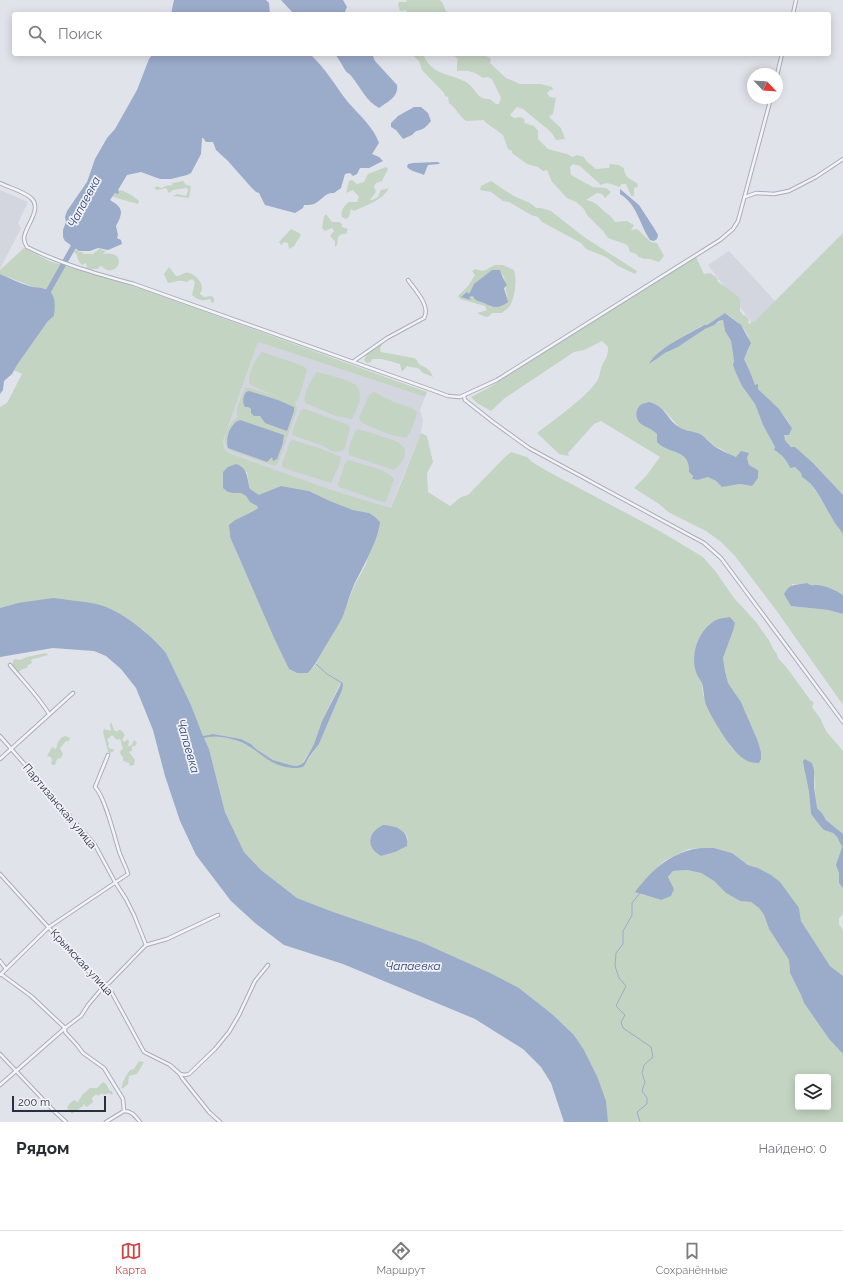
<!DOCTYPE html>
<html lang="ru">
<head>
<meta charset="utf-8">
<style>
	body { margin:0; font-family:Raleway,sans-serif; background:#f7f7f7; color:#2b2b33 }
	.controls { position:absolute; right:12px; bottom:12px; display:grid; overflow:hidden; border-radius:4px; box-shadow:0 2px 10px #0003 }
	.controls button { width:36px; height:36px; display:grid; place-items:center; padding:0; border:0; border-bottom:1px solid #e1e1e2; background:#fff; color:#2b2b33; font:20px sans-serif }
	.compass { position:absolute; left:747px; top:68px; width:36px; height:36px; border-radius:50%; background:#fff; box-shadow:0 2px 10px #0003; rotate:115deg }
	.scale { position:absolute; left:12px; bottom:10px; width:94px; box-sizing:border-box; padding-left:4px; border:2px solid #292e41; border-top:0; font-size:11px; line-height:14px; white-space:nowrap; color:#292e41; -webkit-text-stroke:3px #f0f2f7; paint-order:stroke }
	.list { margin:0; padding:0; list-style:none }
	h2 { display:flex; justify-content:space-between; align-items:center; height:52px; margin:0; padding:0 16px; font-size:17px }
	h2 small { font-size:13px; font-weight:400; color:#7c7c81 }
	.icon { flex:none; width:22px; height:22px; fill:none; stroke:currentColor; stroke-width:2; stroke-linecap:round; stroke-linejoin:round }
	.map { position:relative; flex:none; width:843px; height:1122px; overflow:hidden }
	.search { position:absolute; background:#fff; box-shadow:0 2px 10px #0003; left:12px; right:12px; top:12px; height:44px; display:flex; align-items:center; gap:10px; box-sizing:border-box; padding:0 14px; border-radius:4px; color:#7c7c81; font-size:15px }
	.sheet { height:108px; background:#fff }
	nav { display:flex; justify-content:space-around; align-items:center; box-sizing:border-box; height:56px; border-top:1px solid #e1e1e2; background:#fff; font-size:11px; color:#7c7c81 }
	nav a { display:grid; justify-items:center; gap:2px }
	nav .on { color:#d04545 }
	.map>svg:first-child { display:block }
</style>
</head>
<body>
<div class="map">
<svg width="843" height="1122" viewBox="0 0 843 1122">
	<rect width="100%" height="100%" fill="#e1e3ea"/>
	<g fill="#d3d5df">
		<path d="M0 190 28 202 18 223 21 228 0 269Z"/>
		<path d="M729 251 843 375 838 435 708 265Z"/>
		<path d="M258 342 425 397 420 410 423 420 421 433 399 486 391 508 329 489 229 453 224 448 223 441Z"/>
	</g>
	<g fill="#c4d4c2" fill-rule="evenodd">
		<path d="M407 0H439L442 2 447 14H407L406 10 400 11 398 5 399 2H406Z"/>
		<path d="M411 54H423C431 75 449 73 466 82 477 89 476 100 490 99L496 104H499L501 98 492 79 487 77 483 78C476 72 466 69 457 71V62L458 59 452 54H483L491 59 490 63 506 78 520 84H541L552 87 553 90H550L547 93 550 97 556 98 553 114 549 117 561 128 565 139 556 140 551 132 523 109 517 107 510 115 514 118 521 117 525 120 524 123 534 126 538 131V139L548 149 567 154 573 157 577 155 584 157C586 162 592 165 596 169L609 168 610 164 619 165 624 168C624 177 630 179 637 183L638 187 634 188V196H631L626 184H622L619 187C612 185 608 181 601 185L580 166 573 164 570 167 571 175 593 187 606 188 611 192 605 198 602 194 597 193 586 200C598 203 597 205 605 212 610 216 612 217 615 222L627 221 634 225 631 230 637 229 651 242 657 243 664 256 659 262 650 259H645L639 257 636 254 630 252 628 246 625 244 608 238 603 231 587 215 584 209 576 202 567 198 552 182 547 170 543 171 538 167 527 164 512 153V151L508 149 503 135 485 122 484 120 466 121C459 116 456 108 449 103L448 97 445 96 444 93 422 70 419 61Z"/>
		<path d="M386 167 388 169 382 181 376 183 374 186 376 192 370 200H372L378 197 381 190 389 188C382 201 366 205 354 211L351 209 349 217 346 219 342 217C340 211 344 206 349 202H357L359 197 353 190 346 193 349 181 352 180 357 184 364 182 368 174Z"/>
		<path d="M183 181 186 185 191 186 189 198 173 196 177 194 186 196 188 190 187 188 173 190 169 193 166 188 157 190 154 188 157 186 161 188 169 185 171 186 173 183Z"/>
		<path d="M491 181C499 186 508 193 516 197 524 201 530 201 536 208H541L551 211 584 237 637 271 635 274 618 266 606 257 586 249 581 243 542 222 538 217 531 215 509 202 503 201 491 192 480 190 481 186Z"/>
		<path d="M118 190C125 190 133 196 139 201L138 204 113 197 115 193 118 194 119 193Z"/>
		<path d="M326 214 332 222H339L342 224V227L348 229 346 234H342L338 237 337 245 335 247V241L330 236 334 231 332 228 325 231 322 228 324 216Z"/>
		<path d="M291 229 299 233 301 235 294 246 289 249 288 243 284 242 281 245 279 242Z"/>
		<path d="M843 233V495C833 485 824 475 815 465 804 454 788 449 783 435L792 428C782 409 768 401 756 386 753 382 753 378 751 374 750 370 747 367 745 363 742 357 747 354 749 349 754 335 736 319 725 313L707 325H703C689 334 657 348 650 363L665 353 678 347 705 329 723 320 725 331 731 341 733 355 742 386 755 404 763 425 775 447 774 450C781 454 787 460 790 467H795L801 473 802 477 807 480 819 495 833 520 843 534V595C828 584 809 585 792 584L791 606 828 610 843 614V705L776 610 735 556 721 542 706 531 668 512 659 504 634 488 646 476 660 457 601 421 594 424 568 453 569 456 559 454 537 433C551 422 594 392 599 377 600 374 600 371 601 368 605 358 608 359 608 347L602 341 584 350 574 352 505 398 491 411 477 403 471 397 490 387 696 257 704 274 710 273 716 277 718 280 717 281C725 287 733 292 740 298V311L743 315 746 316 749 320 748 323 751 324V321L754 322ZM638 409 664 410 679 427 707 439 716 447 723 450 730 455 736 457 749 453 747 458 749 465 758 470 752 486 740 484 722 487 716 481 708 477 698 480 692 479 693 476 689 472C690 449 668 455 657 442V434L652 428 637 420 636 413Z"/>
		<path d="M69 245 79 252H82L84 254H93L99 249 106 251 103 254C123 250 122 268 112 270 107 272 104 267 100 266L98 269H89L87 268 86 263 82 265 79 262 76 253 72 252Z"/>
		<path d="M24 248 49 261 139 288 427 392 425 397 258 342 223 441 224 448 229 453 329 489 391 508 421 433 427 436 433 462 427 473 428 492 450 506 461 497 468 495 505 457 511 452 527 457 532 462 547 471 658 530 703 557 716 572 734 598 756 622 770 642 773 649 777 654 778 658 787 668 811 701 814 702 812 707 820 718 826 731 843 751V834L826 820 822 813 817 808C814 793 816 778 812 763L805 759V773L809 792 811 814 821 827 824 830 833 833 837 837 842 847 837 865 839 873V883L843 888V913L839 919V924L843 930V976L830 966 813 940 801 921 799 908 758 868 748 865 732 853 714 848H701L689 849 664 861 642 883 640 893 643 895 661 900 674 889 668 878 673 871 687 870 701 873 714 881 726 893 740 901 751 902 759 908 764 915 769 929 789 960 790 973 801 995 804 1003 829 1039 843 1054V1122H608L597 1076 584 1050 574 1035 552 1014 519 988 297 898 261 870 244 852 225 812 209 749 204 738 209 736 233 739 247 745 276 764 296 768 306 762 319 744 342 690 340 684 322 721 314 744 303 762 300 765 296 766 290 765 273 760 256 749 251 744 241 739 213 734 203 736 191 705 166 653 160 646 142 629 18 603 0 608V407L7 403 22 374 14 370 17 365 48 321 54 316 50 292 45 289 36 288 0 274V270ZM223 472H247L250 490 259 496 281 486 309 491 330 501 353 510 369 513 374 543 365 566 353 588 343 616 327 642 316 664 308 673H297L289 669 239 558 230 537 229 530 258 508 257 506C250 502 250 499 245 495 239 491 230 489 223 487ZM730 618 733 631 723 658 725 671 728 683 741 702 757 739 743 759 731 747 703 695 702 684 709 625 718 619ZM399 828 406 834 408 839 395 852 381 856 376 853ZM798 1077H828V1107H798Z"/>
		<path d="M495 265H503L514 270C517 280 515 297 510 306 508 308 505 311 502 313H492L488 317 483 316 477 313 487 310 485 306 460 299 458 296 468 286 475 275 472 271 475 269 483 271ZM500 271 504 277 507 297 491 307 473 296 469 297C471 281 487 275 500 271Z"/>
		<path d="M169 267 176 276C180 276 181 274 185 273 192 271 203 281 202 289 202 291 200 292 200 294L204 297 211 296 214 298V302L212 303 210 299C203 301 199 301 192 295L195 282 192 279 186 282C179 279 175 282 168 283L164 274Z"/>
		<path d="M383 343 380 349 381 352 414 358 417 360 418 363C424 368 429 367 433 377L423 373 418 368 410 367 407 366 402 372 400 364 382 359H372L371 362 367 363 364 360 367 354Z"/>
		<path d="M262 352 298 364 306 368 307 371 298 400 295 402 297 410 278 463 275 466 231 451C219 444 228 422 238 417 234 409 242 397 245 388H249L275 396 251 385 249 382C249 372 255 359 262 352ZM246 392C259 393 281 401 293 406L294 411 265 423 260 416 257 415 244 404V397ZM233 424 255 425 280 435 285 438 277 459 272 457 228 448 227 443Z"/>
		<path d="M317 372C326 374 334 376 342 379 346 381 351 382 354 384 366 392 357 410 352 419L336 416 305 403C303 393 311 380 317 372Z"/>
		<path d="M374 392 394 402 414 409 417 413 412 429 406 438C391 436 376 429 362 423L359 418 369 395Z"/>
		<path d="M305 409 349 425 350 429 344 450 338 452 331 451 324 446 292 435 294 426 301 410Z"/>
		<path d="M358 429C368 433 397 439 403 446 406 449 405 454 404 458 401 463 398 467 394 470L349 455C347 447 353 440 355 431Z"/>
		<path d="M293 440 319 448 341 457 340 463 331 483 284 468 282 465 283 462 290 442Z"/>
		<path d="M348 460C361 464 387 469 394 479L386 502H382L339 487 338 484 345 463Z"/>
		<path d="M46 653 48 655 33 659 31 660 32 663 28 665 27 668 23 669 17 673 12 666 14 659 20 660 27 657Z"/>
		<path d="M111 722 114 730 117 732 118 730H121L125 735 122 740 124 742 128 739 129 742 128 746H131L134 740 137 743 135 746H132V751L129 752 135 760 134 765 130 766 129 763 123 761V757L121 755 120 752 123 748C121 746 122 742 120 739L117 740 112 735 107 740 109 743 108 747 111 749H113L114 751 110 753 108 752 103 732 104 729 111 731 110 724Z"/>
		<path d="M66 736 70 738 69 741H66L60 748 63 754 61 758 57 759 55 765H53L51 764 52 761 51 757 47 756 52 747 56 749 58 742 62 737Z"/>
		<path d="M139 1061 144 1062 137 1074 129 1076 128 1084 122 1089C121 1083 126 1076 130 1070L134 1069Z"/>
		<path d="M103 1082 106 1084 110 1091H112L113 1094 111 1095 109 1093 103 1095V1094L102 1093 98 1096 96 1094 92 1098 93 1102 87 1107 83 1104V1106L72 1114 67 1108 69 1104 74 1100 78 1102 82 1095 90 1088H97Z"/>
	</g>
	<g fill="#9babca">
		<path d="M174 0H266L269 3 270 14H171Z"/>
		<path d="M281 0H343L347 7 344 14H294Z"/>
		<path d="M153 54H310C325 68 335 85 347 101 358 114 373 126 379 143L372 154 379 157 383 161 369 168H360L357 174 353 176 350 173 345 174 341 188 334 193C325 192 322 200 314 204 311 205 307 205 304 205L303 208 295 213 265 205 259 193 256 192 250 186 228 161 216 150 213 142H206L203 138H202L201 154 191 173 187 175 171 179H160L141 172 127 175 118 190 119 193 118 194 115 193 110 200C124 208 123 213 116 226L118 235 117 238 121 240 122 244 108 250 98 248 90 251H79L65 241 63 237V230L66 222 65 217 67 211 87 182 95 159 107 138 115 129 137 90 149 59Z"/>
		<path d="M335 54H372L375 61 397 85C399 97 387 102 379 108 366 101 361 88 352 77 350 74 347 73 345 70 342 65 339 59 335 54Z"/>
		<path d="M414 107H421L428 113 431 121C426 127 423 130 416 131L412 135 403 139 396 130 391 127V123L398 116Z"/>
		<path d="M413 163 437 162 440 163 439 164 428 165 424 175C418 172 412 172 407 167L408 164Z"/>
		<path d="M620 189 639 205 654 228 658 235 657 239 654 241 650 240C640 225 637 204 620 194Z"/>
		<path d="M492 270H500C501 274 505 282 507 285L504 288 508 302C499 309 493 308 484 303 479 301 475 301 473 296L469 297 471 300 461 297 467 292 469 294 474 284Z"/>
		<path d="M0 274C10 278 19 283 29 286 35 288 40 287 45 289 57 293 55 306 54 316L48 321 17 365 12 374 4 381 3 390 0 394Z"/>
		<path d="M725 313 741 325 751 343 744 359 751 374 755 385 758 384V389L779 409 792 428 789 435H784L785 440 791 447H795L813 463 843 495V534C839 528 835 524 832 518 823 504 817 486 802 477L801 473 795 467 790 468C787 460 781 454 774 450L775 447 763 425 755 404 742 386 736 373 733 365 734 361 731 341 725 331 723 320 719 321 714 325 705 329 678 347 665 353 649 364C658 347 688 335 704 325H707Z"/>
		<path d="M249 391 278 400 294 407V411L287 431 265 423 260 416H254L251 413V409L248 407H245C242 402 243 397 246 392Z"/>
		<path d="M649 402C667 407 666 419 679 427 685 431 693 431 700 434 705 437 709 442 714 446 718 449 731 455 736 457L741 451 749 453 747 458 749 465 758 470V478L752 486 740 484 722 487 716 481 708 477 698 480 692 479 693 476 689 472C690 448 668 455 657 442V434C651 428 647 428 641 424 634 419 635 408 642 404 644 403 647 403 649 402Z"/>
		<path d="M240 420 284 435 283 443 277 459 273 461 272 457 267 462 228 448C225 439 230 423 240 420Z"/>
		<path d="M236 464C248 468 247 478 250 489L259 495 281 486 309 491 330 501 353 510 369 513 375 517 380 522C378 542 362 568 353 587 349 596 347 606 343 616 339 625 333 633 328 642 321 653 317 663 308 673H297L289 669 275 640 230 537 229 525C237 517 249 515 258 508L257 506 250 502 246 496 241 493H234L228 492 223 488V472L228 467Z"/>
		<path d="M807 583C811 586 812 585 817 585 826 586 836 590 843 595V614L828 610 791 606 784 594C791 582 795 586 807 583Z"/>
		<path d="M53 598C67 600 82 601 96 604 118 608 152 635 166 653L191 705 203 736 213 734 241 739 251 744 256 749 273 760 290 765 296 766 300 765 304 762 314 744 322 721 342 682 343 685 342 690 319 744 309 757 304 766C297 771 279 766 272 762 262 756 253 748 243 743 233 738 214 735 204 738L209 749 225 812 244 852 261 870 297 898 333 912 421 942 490 973 519 988 552 1014 574 1035 584 1050 597 1076 606 1101 608 1122H564L551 1083 541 1067 523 1049 475 1019 343 964 284 945 255 923 231 901 196 855 180 821 165 776 153 730 136 688 121 669 106 656 94 651 80 650 53 648 0 657V608L18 603Z"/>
		<path d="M730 617 735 623 733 631 723 658 725 671 728 683 741 702 757 739 761 752V759L759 763C754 763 748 762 744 759 732 752 713 720 707 707 703 698 704 689 702 683 700 679 697 676 696 672 690 653 699 628 718 619 721 618 726 618 730 617Z"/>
		<path d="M805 759 812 763 814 770V787L817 808 822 813 826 820 843 834V888L839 883V873L836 865 842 847 837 837 833 833 824 830 821 827 811 814 809 792 804 767 803 761Z"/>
		<path d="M383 825C397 826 409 830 407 846L395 852 381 856C365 847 368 832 383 825Z"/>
		<path d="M701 848H714L732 853 748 865 758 868 771 875 780 882 799 908 801 921 830 966 843 976V1054L829 1039 804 1003 801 995 790 973 789 960 769 929 764 915 759 908 751 902 740 901 726 893 714 881 701 873 687 870 673 871 668 877 674 889 671 896 661 900 635 892C652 869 673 851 701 848Z"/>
	</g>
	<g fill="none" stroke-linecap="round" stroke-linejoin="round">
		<g stroke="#9babca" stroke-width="1">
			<path d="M316 664 327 674 342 683"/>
			<path d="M640 893 632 903V915L623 931V944L616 953 615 966 619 978 626 986 616 1006 625 1015 621 1022 623 1028 651 1047 653 1057 644 1065 642 1073 645 1082 642 1091 647 1098V1104L637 1112 640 1122"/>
		</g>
		<path stroke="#9babca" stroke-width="5.5" d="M44 296 49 290 76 242"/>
		<defs>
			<g id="minor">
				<path d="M793 14 796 0"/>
				<path d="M777 75 782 54"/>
				<path d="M0 183C10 188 23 191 31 198 43 209 25 226 24 238 24 241 25 244 27 247 61 264 97 274 134 284L432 390 448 396 460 397 497 380 720 240 733 229 738 221 771 98"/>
				<path d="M745 197 756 193 774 194 789 191 816 177 843 159"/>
				<path d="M354 361 387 338 424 318C431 306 415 290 408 280"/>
				<path d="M464 396 465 400 493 422 529 448 704 543 721 558 843 722"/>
				<path d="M10 665C23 681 39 697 49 714"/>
				<path d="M0 736 95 845 115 882 126 899 134 915 146 945"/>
				<path d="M0 759 73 693"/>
				<path d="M0 874 90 973 112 993 144 1052 170 1065 180 1074 182 1078 209 1112 220 1122"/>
				<path d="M0 961 6 969"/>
				<path d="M1 974 31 996 65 1028V1032L77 1045 83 1053 104 1068 123 1099 124 1111C132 1111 135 1116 140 1122"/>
				<path d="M0 975 49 927 128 874C126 866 121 858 119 851 114 835 105 797 95 787L108 755"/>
				<path d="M0 1054 55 1112 66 1122"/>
				<path d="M180 1074 185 1075 189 1074 215 1049 229 1032 239 1015 255 981 268 965"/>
				<path d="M0 1085 65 1028 81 1016 88 1005 104 986 109 983 146 945 167 939 218 915"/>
				<path d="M106 1122 124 1111"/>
			</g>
		</defs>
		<use href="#minor" stroke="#aaadb7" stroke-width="4.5"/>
		<use href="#minor" stroke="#f3f4f8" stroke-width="2.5"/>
	</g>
	<g text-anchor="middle" stroke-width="3.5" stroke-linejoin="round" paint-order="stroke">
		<g font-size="11" fill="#292e41" stroke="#f0f2f7">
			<text transform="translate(60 806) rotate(50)" y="4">Партизанская улица</text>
			<text transform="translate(82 962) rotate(47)" y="4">Крымская улица</text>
		</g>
		<g font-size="12" font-style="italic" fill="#324776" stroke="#f0f2f7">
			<text transform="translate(84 202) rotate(-62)" y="4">Чапаевка</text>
			<text transform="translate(188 746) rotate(74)" y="4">Чапаевка</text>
			<text x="413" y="970">Чапаевка</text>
		</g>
	</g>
</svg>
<div class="controls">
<button><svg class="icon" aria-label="layers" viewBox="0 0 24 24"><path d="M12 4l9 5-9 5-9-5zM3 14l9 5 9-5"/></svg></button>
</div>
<svg class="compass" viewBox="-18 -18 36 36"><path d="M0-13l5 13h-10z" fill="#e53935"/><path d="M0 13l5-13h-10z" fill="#7c7c81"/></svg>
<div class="scale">200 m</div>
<div class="search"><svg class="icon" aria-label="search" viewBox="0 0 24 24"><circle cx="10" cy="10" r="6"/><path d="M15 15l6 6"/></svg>Поиск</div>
</div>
<section class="sheet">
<h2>Рядом<small>Найдено: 0</small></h2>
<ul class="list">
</ul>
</section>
<nav>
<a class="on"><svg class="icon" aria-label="map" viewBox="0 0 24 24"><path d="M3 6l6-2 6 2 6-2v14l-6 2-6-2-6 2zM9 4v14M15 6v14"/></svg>Карта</a>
<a><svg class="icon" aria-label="directions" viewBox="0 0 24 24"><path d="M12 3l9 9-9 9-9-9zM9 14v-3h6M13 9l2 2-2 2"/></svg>Маршрут</a>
<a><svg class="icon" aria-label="saved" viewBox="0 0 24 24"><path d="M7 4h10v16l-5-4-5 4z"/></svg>Сохранённые</a>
</nav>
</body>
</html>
